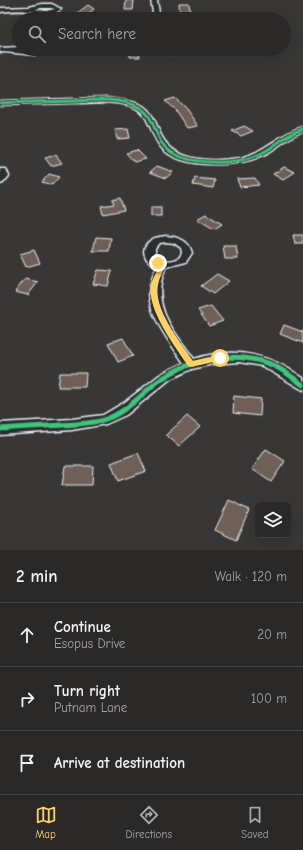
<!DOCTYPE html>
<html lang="en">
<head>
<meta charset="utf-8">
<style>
	body { margin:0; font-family:"Comic Neue",sans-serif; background:#363534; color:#f1f3f6 }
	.controls { position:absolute; right:12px; bottom:12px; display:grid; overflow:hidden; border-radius:6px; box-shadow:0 4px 16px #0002 }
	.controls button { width:36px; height:36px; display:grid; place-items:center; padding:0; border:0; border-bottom:1px solid #464545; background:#2a2928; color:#f1f3f6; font:20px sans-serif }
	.stop { position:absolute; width:12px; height:12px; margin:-9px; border:3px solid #ffd166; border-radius:50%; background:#fff }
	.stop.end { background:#ffd166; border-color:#fff; box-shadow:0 1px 4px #0008 }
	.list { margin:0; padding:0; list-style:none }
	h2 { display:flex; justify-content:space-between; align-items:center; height:52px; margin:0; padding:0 16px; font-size:17px }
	h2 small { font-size:13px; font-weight:400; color:#a5a6a8 }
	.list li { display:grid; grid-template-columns:26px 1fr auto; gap:12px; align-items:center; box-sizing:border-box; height:64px; padding:0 16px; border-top:1px solid #464545 }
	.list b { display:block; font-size:15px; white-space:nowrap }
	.list p { margin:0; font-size:13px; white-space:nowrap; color:#a5a6a8 }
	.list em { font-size:13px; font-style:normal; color:#a5a6a8 }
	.icon { flex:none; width:22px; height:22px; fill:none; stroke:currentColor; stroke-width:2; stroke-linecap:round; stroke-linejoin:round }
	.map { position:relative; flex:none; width:303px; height:550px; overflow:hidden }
	.search { position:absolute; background:#2a2928; box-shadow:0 4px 16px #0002; left:12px; right:12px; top:12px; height:44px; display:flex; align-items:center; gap:10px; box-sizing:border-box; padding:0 14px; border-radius:22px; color:#a5a6a8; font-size:15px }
	.sheet { height:244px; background:#2a2928 }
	nav { display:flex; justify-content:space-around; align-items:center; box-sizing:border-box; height:56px; border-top:1px solid #464545; background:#2a2928; font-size:11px; color:#a5a6a8 }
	nav a { display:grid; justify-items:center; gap:2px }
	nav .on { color:#ffd166 }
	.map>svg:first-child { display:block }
</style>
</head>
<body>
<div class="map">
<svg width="303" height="550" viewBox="0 0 303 550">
	<rect width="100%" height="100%" fill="#383736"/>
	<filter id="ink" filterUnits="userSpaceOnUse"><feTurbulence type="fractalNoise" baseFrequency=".025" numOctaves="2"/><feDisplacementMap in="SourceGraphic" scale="8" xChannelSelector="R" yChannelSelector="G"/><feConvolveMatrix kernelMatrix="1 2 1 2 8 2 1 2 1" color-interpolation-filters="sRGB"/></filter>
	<g filter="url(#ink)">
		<g fill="#6f5f56" stroke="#e8f1f8">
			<path d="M126 0H134L133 10H125Z"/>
			<path d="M179 3H189L191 19H180Z"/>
			<path d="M88 5 94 9 86 16 76 14Z"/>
			<path d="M130 49H139L140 57H130Z"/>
			<path d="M175 98 186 109 198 126 187 128 175 110 165 101Z"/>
			<path d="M244 126 253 131 241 136 232 131Z"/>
			<path d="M128 129 130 138 117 139 115 130Z"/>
			<path d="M137 150 146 159 134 162 126 153Z"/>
			<path d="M56 155 62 163 51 166 45 158Z"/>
			<path d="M157 166 173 172 166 178 150 172Z"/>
			<path d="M284 167 295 172 283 180 273 174Z"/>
			<path d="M49 174 59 177 52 185 42 182Z"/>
			<path d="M195 178 215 180 213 188 193 185Z"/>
			<path d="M255 178 259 185 240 187 237 179Z"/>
			<path d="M120 198 124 210 103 214 101 206 114 204 112 200Z"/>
			<rect x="151" y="207" width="10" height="9"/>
			<path d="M206 214 222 224 214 229 197 219Z"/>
			<path d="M293 235H303V244H295Z"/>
			<path d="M96 237 111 238 109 251H93Z"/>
			<path d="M223 246H236L238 259H225Z"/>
			<path d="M34 250 40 263 26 267 20 254Z"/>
			<path d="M98 270 112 271 108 286 93 284Z"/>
			<path d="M217 274 229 281 213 294 201 286Z"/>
			<path d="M25 279 38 282 28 295 15 292Z"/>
			<path d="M211 306 223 321 209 326 198 310Z"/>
			<path d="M284 325 303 332V343L280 334Z"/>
			<path d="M123 338 133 356 118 362 108 343Z"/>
			<path d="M60 373H86L85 387H58Z"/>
			<path d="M234 396 261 399 260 416 233 413Z"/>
			<path d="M187 416 200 427 179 446 166 435Z"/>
			<path d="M266 449 285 461 271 482 252 469Z"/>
			<path d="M138 453 146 471 118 481 111 463Z"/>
			<path d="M65 466H93L92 485H62Z"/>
			<path d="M229 500 249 510 236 540 215 530Z"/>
		</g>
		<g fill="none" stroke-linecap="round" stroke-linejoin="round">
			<defs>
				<g id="minor">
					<path d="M151 0H157L160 19H154Z"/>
					<path d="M42 4H52L61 9C51 20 38 11 27 11 18 10 9 11 0 12V8L29 7ZM42 8H51L55 9 46 11 35 9Z"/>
					<path d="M19 47V49L39 52 46 49H52L50 52C34 58 17 52 0 52V48Z"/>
					<path d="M160 49 174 51 188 49C180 56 168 56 160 49Z"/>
					<path d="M107 98C119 100 132 100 143 106 154 113 156 126 162 137 176 163 215 162 240 158 264 153 280 133 303 127V131C291 135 282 144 272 150 259 159 242 163 226 164 205 165 174 164 160 146 149 132 150 112 131 106 113 100 92 103 73 103 49 104 24 104 0 105V101Z"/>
					<path d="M0 169H6L9 176 3 183 0 184Z"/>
					<path d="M166 236C178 237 189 240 192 253L186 262 166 267C149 305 173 330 194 359 235 346 269 354 303 378V390L262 366 239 362 213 364 192 369 169 380 126 415 106 424 72 430 0 435V423L72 419 103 415 125 402 161 374 184 363C171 344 149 316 149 293 150 283 153 275 157 266 144 262 138 247 153 239 156 237 162 237 166 236ZM166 242 174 243 181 248 182 253 179 258C172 262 162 262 155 256V248L159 243Z"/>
				</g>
			</defs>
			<use href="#minor" stroke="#e8f1f8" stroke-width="3"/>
			<use href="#minor" fill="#2a2d2e" fill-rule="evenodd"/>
			<defs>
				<path id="cycleway-far1" d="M0 103C24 102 49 102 73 101 93 100 115 98 134 105 153 112 152 127 161 142 174 162 205 163 226 162 241 161 257 157 269 149 280 141 290 133 303 129"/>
				<path id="cycleway" d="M0 429C25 427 51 426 76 424 86 423 96 423 106 419 126 412 141 395 157 382 187 360 228 351 264 362 278 366 291 376 303 385"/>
			</defs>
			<use href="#cycleway-far1" stroke="#2a2d2e" stroke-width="5"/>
			<use href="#cycleway" stroke="#2a2d2e" stroke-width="8"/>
			<use href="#cycleway-far1" stroke="#40c37c" stroke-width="3"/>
			<use href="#cycleway" stroke="#40c37c" stroke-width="5"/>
		</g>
	</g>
	<path fill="#ffd166" d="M155 261H160L166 264C163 271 159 278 158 285 153 308 180 342 193 361L220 355 222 356V360L191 367 188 366C175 346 147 310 151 286 152 279 157 272 159 266L155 264Z"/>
</svg>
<div class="controls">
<button><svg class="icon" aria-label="layers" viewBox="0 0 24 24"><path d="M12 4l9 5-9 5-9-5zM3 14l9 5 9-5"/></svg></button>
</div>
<div class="stop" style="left:220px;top:358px"></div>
<div class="stop end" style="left:158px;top:263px"></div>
<div class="search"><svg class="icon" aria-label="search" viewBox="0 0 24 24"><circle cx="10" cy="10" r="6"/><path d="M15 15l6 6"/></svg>Search here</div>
</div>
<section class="sheet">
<h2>2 min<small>Walk · 120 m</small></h2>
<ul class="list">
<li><svg class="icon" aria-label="ahead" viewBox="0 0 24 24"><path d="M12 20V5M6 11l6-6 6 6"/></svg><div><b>Continue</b><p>Esopus Drive</p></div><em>20 m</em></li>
<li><svg class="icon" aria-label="right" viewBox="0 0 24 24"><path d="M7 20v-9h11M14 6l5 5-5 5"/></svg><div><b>Turn right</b><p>Putnam Lane</p></div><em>100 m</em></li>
<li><svg class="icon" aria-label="arrive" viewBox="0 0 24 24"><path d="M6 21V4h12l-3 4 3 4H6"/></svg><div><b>Arrive at destination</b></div></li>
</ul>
</section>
<nav>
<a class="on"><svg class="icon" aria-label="map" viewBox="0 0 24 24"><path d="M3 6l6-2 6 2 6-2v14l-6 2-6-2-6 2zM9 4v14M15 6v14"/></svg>Map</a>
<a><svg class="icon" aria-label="directions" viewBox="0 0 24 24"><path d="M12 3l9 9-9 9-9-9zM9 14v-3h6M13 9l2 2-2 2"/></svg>Directions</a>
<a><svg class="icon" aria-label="saved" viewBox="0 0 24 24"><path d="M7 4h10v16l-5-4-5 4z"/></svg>Saved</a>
</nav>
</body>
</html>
